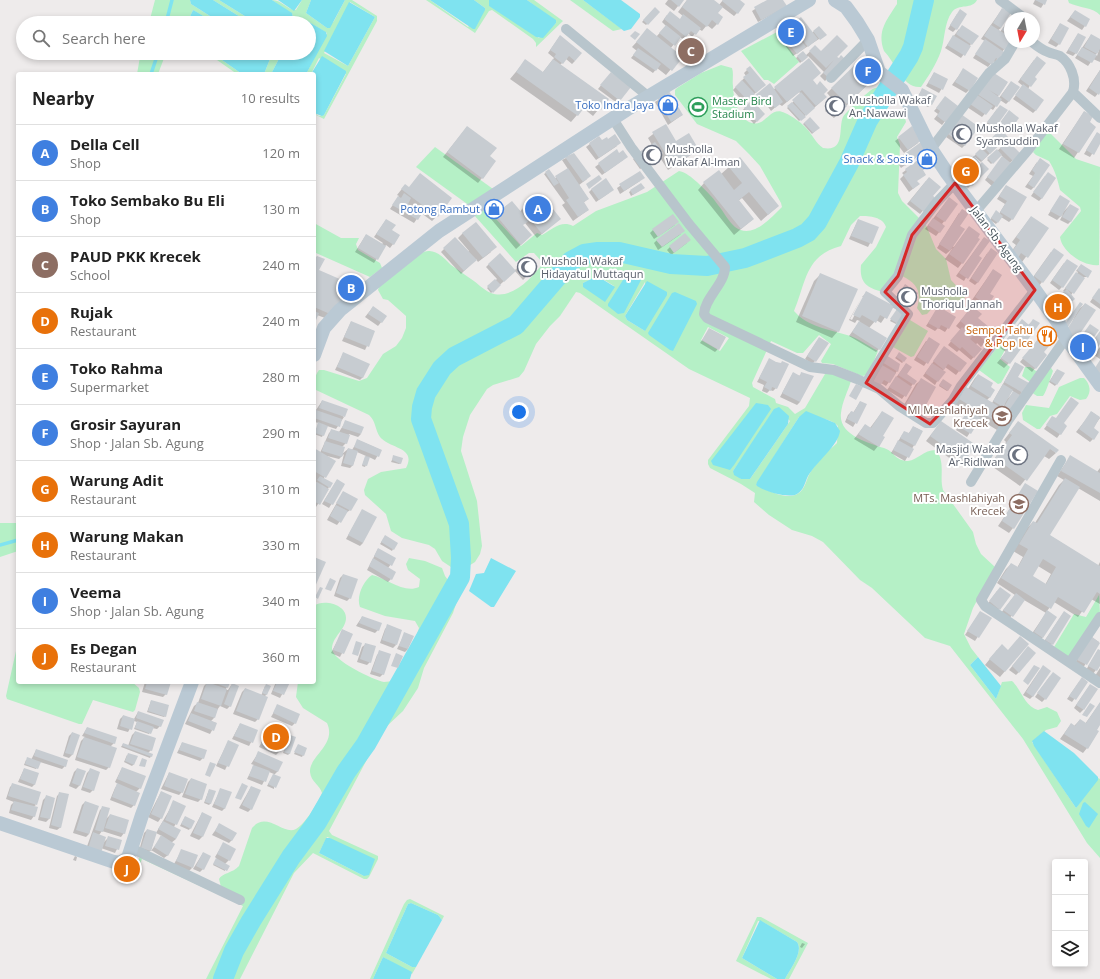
<!DOCTYPE html>
<html lang="en">
<head>
<meta charset="utf-8">
<style>
	body { margin:0; font-family:"Open Sans",sans-serif; background:#f6f6f6; color:#222 }
	.controls { position:absolute; right:12px; bottom:12px; display:grid; overflow:hidden; border-radius:4px; box-shadow:0 2px 6px #0003 }
	.controls button { width:36px; height:36px; display:grid; place-items:center; padding:0; border:0; border-bottom:1px solid #e0e0e0; background:#fff; color:#222; font:20px sans-serif }
	.compass { position:absolute; left:1004px; top:12px; width:36px; height:36px; border-radius:50%; background:#fff; box-shadow:0 2px 6px #0003; rotate:190deg }
	.you { position:absolute; left:519px; top:412px; width:14px; height:14px; margin:-10px; border:3px solid #fff; border-radius:50%; background:#1a73e8; box-shadow:0 0 0 6px #1a73e833 }
	.badge { display:grid; place-items:center; width:26px; height:26px; border-radius:50%; background:#db2777; color:#fff; font-size:13px; font-weight:700 }
	.pin { position:absolute; translate:-50% -50%; border:2px solid #fff; box-shadow:0 1px 4px #0006 }
	.list { margin:0; padding:0; list-style:none }
	h2 { display:flex; justify-content:space-between; align-items:center; height:52px; margin:0; padding:0 16px; font-size:17px }
	h2 small { font-size:13px; font-weight:400; color:#767676 }
	.list li { display:grid; grid-template-columns:26px 1fr auto; gap:12px; align-items:center; box-sizing:border-box; height:56px; padding:0 16px; border-top:1px solid #e0e0e0 }
	.list b { display:block; font-size:15px; white-space:nowrap }
	.list p { margin:0; font-size:13px; white-space:nowrap; color:#767676 }
	.list em { font-size:13px; font-style:normal; color:#767676 }
	.icon { flex:none; width:22px; height:22px; fill:none; stroke:currentColor; stroke-width:2; stroke-linecap:round; stroke-linejoin:round }
	.map { position:relative; flex:none; width:1100px; height:979px; overflow:hidden }
	.search { position:absolute; background:#fff; box-shadow:0 2px 6px #0003; left:16px; top:16px; width:300px; height:44px; display:flex; align-items:center; gap:10px; box-sizing:border-box; padding:0 14px; border-radius:22px; color:#767676; font-size:15px }
	.panel { position:absolute; background:#fff; box-shadow:0 2px 6px #0003; left:16px; top:72px; width:300px; height:612px; border-radius:4px }
	.map>svg:first-child { display:block }
</style>
</head>
<body>
<div class="map">
<svg width="1100" height="979" viewBox="0 0 1100 979">
	<rect width="100%" height="100%" fill="#eeebeb"/>
	<g fill="#b5f0c6" fill-rule="evenodd">
		<path d="M155 0H190L191 4 221 23H215L193 10 187 23H149Z"/>
		<path d="M213 0H219L256 23H250Z"/>
		<path d="M272 0C282 0 287 10 296 10L302 0H311L306 13 327 28 334 21 345 0H352L377 16V21L324 119 314 114V113L319 116 324 115 346 74 319 58 311 74H306L327 33 304 19H300L298 23H290L293 15ZM350 2 375 17 348 66 324 53Z"/>
		<path d="M426 0H430L468 27 485 8 474 0H489L490 6 539 38 556 23V21L527 0H534L563 21 536 47V43L533 39 492 10 489 11 475 33Z"/>
		<path d="M570 0H583L622 29 613 31Z"/>
		<path d="M897 0H977C972 10 959 3 952 12 944 23 945 39 941 51 937 63 928 77 921 87 903 89 895 62 884 51 877 31 886 21 897 4Z"/>
		<path d="M1068 0H1100V15C1093 7 1079 8 1069 3Z"/>
		<path d="M777 32 799 62 774 84 768 80H764L741 51Z"/>
		<path d="M145 53H166L158 74H137L140 57 143 58Z"/>
		<path d="M207 53H212L242 74H237Z"/>
		<path d="M263 53 272 55 282 53 271 74H264L270 59Z"/>
		<path d="M721 65 732 68C734 74 732 80 733 86 733 98 739 120 752 123 766 127 770 105 785 113 792 116 802 123 807 129 813 136 816 143 823 148 846 152 838 128 843 117 846 112 870 89 875 88 880 86 885 88 890 90L886 115 889 117 904 114 906 122 897 137 900 145 898 193 902 201 926 225 936 249 946 259 951 280 965 295 964 305 948 307 936 304 927 314 922 315 917 308C922 292 917 283 902 276L885 292C868 289 859 283 861 265L876 247 886 227C883 217 870 216 860 216L851 225 841 246C805 255 806 283 794 311 808 327 828 329 847 335 858 338 868 346 878 351L868 375 862 376 833 364 822 363 821 361 831 344 819 335 803 353H797L771 341 752 383 753 387 775 399 776 403 788 407 795 414 805 408 825 374 829 372 851 381C848 391 842 402 841 413 838 435 869 443 884 448 894 451 895 461 908 461 918 460 923 450 936 450 946 463 939 476 943 490L973 532 976 544 981 554 995 567 973 608 964 634 971 648 978 657 970 665 996 699 1002 682 1012 681C1021 689 1025 707 1038 710L1047 707 1057 712 1061 721 1057 727 1046 730 1032 742 1076 808 1098 778 1100 779V858L1087 843 1023 739 950 646 925 638 872 588 860 580 823 542 812 536 792 530 769 515 754 502 755 493 741 484 710 468 708 464V460L749 406 750 398 689 369 580 293 576 292 560 316 550 326 536 344 524 371 519 377 493 385 487 389 470 415 463 437 461 451 477 501 480 529 482 546 480 554 475 562 467 567 459 568 451 567 442 561 435 549 429 545 402 538 391 531 386 514 365 495 364 490 368 479 381 472 406 468C417 447 390 449 380 437 375 430 376 421 369 415L316 390C314 382 314 377 319 370H324L359 381 367 378 383 354 396 346 402 338 406 328V316L388 300 383 299 378 290 379 287C390 278 415 252 428 251 437 250 445 259 451 265 458 270 464 274 471 279 478 283 483 290 491 293 511 301 533 277 543 263L534 253H529L516 262 474 215 484 206 521 246 537 233 542 235C553 229 561 220 573 226L596 211 647 192 679 171C687 173 691 177 697 182 704 189 712 196 718 205 724 212 728 221 735 227 752 240 771 218 782 207L781 203 760 166 749 154 736 141 697 124 675 95V90L677 88 701 73ZM598 276 614 286 583 283ZM645 282V331L627 320 625 316ZM708 327 729 338 720 351 701 340ZM777 408 790 421 788 424 750 479H741L733 471ZM799 417C812 418 828 416 838 426L837 443C827 452 817 461 810 473 807 478 806 485 802 490 791 504 768 490 756 485Z"/>
		<path d="M1048 131 1076 159 1100 167 1099 265C1084 267 1062 252 1060 237L1081 211 1080 207 1060 190C1058 181 1055 170 1049 161L1036 155 1033 152Z"/>
		<path d="M435 147 493 189 470 206 416 167Z"/>
		<path d="M314 223 341 238H359L356 244 358 250 380 263 382 268 370 277 316 253 314 247Z"/>
		<path d="M910 320 928 331 914 356 911 357 893 347Z"/>
		<path d="M1001 343 1006 348 1000 359 1010 367 1001 383 998 384 979 370Z"/>
		<path d="M1050 366 1053 371C1051 376 1046 393 1043 396H1037L1031 392 1030 382 1022 376 1025 367H1030L1036 371Z"/>
		<path d="M1080 378H1084C1090 384 1092 392 1086 399L1080 400 1070 396 1057 414 1050 416 1040 429H1037L1023 420 1022 413 1026 405 1049 408 1059 387Z"/>
		<path d="M0 523H18V551L0 557Z"/>
		<path d="M409 558 425 561 442 568 445 576 459 595 453 613 424 668 418 688 403 711 387 726 373 748 329 831 332 835 378 856V859L369 877 367 879H364L313 853 294 873 240 979H206L243 906 142 859 135 877H133L141 853 221 887 219 879C222 873 233 873 239 866L252 828C267 810 283 836 296 829 306 823 317 804 322 793 320 785 311 782 310 772 309 756 337 745 327 723L303 708 296 697 298 682H314V606C323 599 346 604 346 618 346 629 333 636 332 648 331 660 374 680 384 682 387 682 391 681 394 681L408 660 419 628 415 621 385 616 360 607C356 597 363 581 372 575 386 578 404 594 419 587L420 579 408 570 406 564ZM327 837 330 838 364 876 319 853Z"/>
		<path d="M1099 595 1100 614 1069 658 1054 647 1074 614 1086 617Z"/>
		<path d="M18 642V682H132L139 688 140 692 135 710 133 712 93 700 82 724H79L7 699 6 696Z"/>
		<path d="M410 899 444 916 442 920 438 915 411 903 408 904 386 953 412 967H416L412 974 383 957 373 979H370L404 904 407 900Z"/>
		<path d="M757 917H761L808 943 789 979H785C790 969 804 952 797 942L761 921H758L742 958 777 979H771L736 961Z"/>
	</g>
	<g fill="#7fe3f0">
		<path d="M190 0H213L250 23H221L191 4Z"/>
		<path d="M219 0H272L292 13 293 17 290 23H256Z"/>
		<path d="M278 0H302L294 11Z"/>
		<path d="M311 0H345L330 28H327L306 13Z"/>
		<path d="M430 0H474L485 8V10L475 29H473Z"/>
		<path d="M489 0H527L556 20V23L543 38 536 37 489 6Z"/>
		<path d="M583 0H621L640 14V17L631 29 624 31Z"/>
		<path d="M349 2 375 17 348 66 324 51Z"/>
		<path d="M193 10 195 11 215 23H187Z"/>
		<path d="M300 19H304L326 32 327 36 306 74H271L282 53H309V23H298Z"/>
		<path d="M212 53H263L270 59 264 74H242Z"/>
		<path d="M322 56 346 71V73L324 115 322 116 314 113V74H311Z"/>
		<path d="M628 272 641 278V280L624 313 618 314 608 306V304Z"/>
		<path d="M597 276 615 287 605 302 583 287V283Z"/>
		<path d="M647 281 667 292V295L645 331 627 320 625 316Z"/>
		<path d="M675 292 696 301 697 304 673 351 670 350 649 335 648 333 672 293Z"/>
		<path d="M756 403 768 405 771 409 734 465 730 470 713 465 711 461Z"/>
		<path d="M779 407 789 416 788 424 750 479H741L734 475 733 471 774 409Z"/>
		<path d="M806 411 835 423 840 431C838 446 817 461 808 476 805 482 804 490 797 494 789 499 762 491 756 485L757 482 799 417Z"/>
		<path d="M491 558 516 571 494 607H491L469 591 476 574 484 573Z"/>
		<path d="M978 657 1001 686 996 699 970 665Z"/>
		<path d="M1044 731 1074 753 1098 777V780L1077 807 1076 808 1034 746 1032 741Z"/>
		<path d="M1085 802 1098 814 1089 828 1086 826 1079 814 1083 803Z"/>
		<path d="M326 838H330L375 859 369 875 364 876 319 853Z"/>
		<path d="M411 903 438 915 442 920 416 967H412L386 953 408 904Z"/>
		<path d="M760 920 797 942C804 952 790 969 785 979H777L742 958Z"/>
		<path d="M383 957 412 972 410 979H373Z"/>
	</g>
	<g fill="#0003" fill-rule="evenodd">
		<path d="M668 0H683L674 11 665 4Z"/>
		<path d="M687 0H712L719 5 723 0H738L737 13 734 16 722 7 717 13V24L712 29 707 25 702 31 699 29 692 37 688 33 683 39 680 37 670 49 681 57 666 75 657 68 653 73 631 58 637 51 632 47 643 35 656 37 666 26 662 22 667 15 680 20 683 16 678 12Z"/>
		<path d="M769 0H782V9L758 22 752 11Z"/>
		<path d="M1035 0H1046L1041 8 1033 4Z"/>
		<path d="M655 8 659 12 646 25 642 22Z"/>
		<path d="M1075 11 1089 20 1082 30 1067 21Z"/>
		<path d="M1000 12 1001 28 997 31 1000 32 1010 18V41L995 62 993 61 988 67 973 58 985 41 981 39Z"/>
		<path d="M957 14 956 29 953 32 948 29Z"/>
		<path d="M1060 24 1059 44 1056 47 1048 43Z"/>
		<path d="M792 26 812 33 819 27 825 35 793 56 778 36Z"/>
		<path d="M959 29 971 44 961 58 945 48Z"/>
		<path d="M1078 34 1076 53 1073 56 1066 53Z"/>
		<path d="M1091 35 1100 40V62L1093 59 1088 66 1075 58ZM1099 50 1097 56 1095 55Z"/>
		<path d="M560 36 575 61 572 64 566 59 560 65 607 99 593 116 583 108 571 122 510 79 525 61 540 76 554 58 548 53Z"/>
		<path d="M682 44 700 54 691 63 677 50Z"/>
		<path d="M815 47 821 53 845 60 825 81 820 76 824 72 808 56 800 63 796 58 803 52 805 56Z"/>
		<path d="M134 53H144L141 58 133 56Z"/>
		<path d="M808 60 812 80 823 94V100L799 121 787 108 801 94 799 92 782 106 779 104 771 111 766 104 764 106 762 103 758 107 764 114 754 124 742 111 754 98 769 85 773 90Z"/>
		<path d="M1034 60V78L1028 89 1036 110 1033 113 1013 99 1023 86 1018 82Z"/>
		<path d="M859 62 874 78 834 118 825 111 834 101 827 93Z"/>
		<path d="M750 67 761 88 744 103 733 90 746 76 744 73Z"/>
		<path d="M963 70 969 90 966 93 952 85Z"/>
		<path d="M1100 70V91L1095 97 1086 91Z"/>
		<path d="M611 73 620 100 617 103 598 89Z"/>
		<path d="M934 73 947 80 939 93 926 86Z"/>
		<path d="M991 77 1007 83 997 97 999 98 1011 82 1009 101 1006 104 1000 100 993 110 990 108 982 117 967 107Z"/>
		<path d="M922 90 931 104 928 107 915 100Z"/>
		<path d="M669 93 682 115 668 125 655 102Z"/>
		<path d="M943 101 957 106 942 125 934 119 938 114 934 111Z"/>
		<path d="M997 109 1006 111 991 130 985 126Z"/>
		<path d="M1084 112 1088 123 1095 127 1074 158 1059 149Z"/>
		<path d="M1006 115 1009 130 1006 133 1001 131 1007 137 981 162 975 157V166L962 177 957 172 1002 130 997 127Z"/>
		<path d="M961 116 965 145 962 148 946 137Z"/>
		<path d="M810 118 818 128 812 134 803 124Z"/>
		<path d="M665 125 676 142 698 150 668 170 659 156 640 169 633 159 652 145 648 138Z"/>
		<path d="M467 127 489 156 482 178 478 183 443 157Z"/>
		<path d="M912 128 918 143 904 153 895 141Z"/>
		<path d="M1097 133 1100 135V142L1090 157 1084 154Z"/>
		<path d="M599 137 602 142 617 146 596 160 586 147Z"/>
		<path d="M1007 142 1019 154 1010 163 993 187 985 180 1003 157 1001 155 991 164 987 160Z"/>
		<path d="M616 151 623 160 602 175 595 167Z"/>
		<path d="M922 153 901 168 897 162 900 159Z"/>
		<path d="M574 154 587 179 579 185 588 199 583 203 588 210 573 221 562 205 565 203 544 174 549 171 554 179 568 169 562 160Z"/>
		<path d="M927 154 916 181 919 184 909 192 900 179 904 175 902 173Z"/>
		<path d="M1037 162 1034 187 1031 190 1025 187 1033 176 1029 174Z"/>
		<path d="M982 164 987 169 968 188 962 183Z"/>
		<path d="M729 167 778 206 761 221 742 198 738 201 753 219 734 235 698 190 704 183 721 174Z"/>
		<path d="M640 172V181L620 194 617 188Z"/>
		<path d="M1045 176 1042 198 1039 201 1031 196Z"/>
		<path d="M926 181 934 198 920 214 907 204Z"/>
		<path d="M641 184 642 189 631 196 629 192Z"/>
		<path d="M405 185 437 216 432 221 421 213 414 223 390 209 399 196 397 195Z"/>
		<path d="M1006 186 1012 219 1009 222 1001 217 996 224 990 220 995 213 999 214 1005 204 997 199Z"/>
		<path d="M592 189 609 193 596 202 589 192Z"/>
		<path d="M1060 196 1064 211 1070 205 1071 221 1068 224 1060 220 1063 214 1057 220 1048 215Z"/>
		<path d="M946 202 957 204 942 224 944 226 936 236 925 229Z"/>
		<path d="M492 205 496 209 492 213 488 209Z"/>
		<path d="M522 209 555 223 537 238 525 223 522 225 526 240 516 249 491 219 496 215 520 212Z"/>
		<path d="M959 213V226L952 246 954 247 969 227 962 263 958 268 945 259 953 248 946 254 937 248Z"/>
		<path d="M1031 217 1047 229 1022 262 1007 258 1016 245 1012 242Z"/>
		<path d="M386 220 391 231 399 236 390 248 386 245 374 263 355 252 366 235 382 244 383 243 374 237Z"/>
		<path d="M858 220 878 228 868 247 849 239Z"/>
		<path d="M675 225 654 239 650 233 653 230Z"/>
		<path d="M463 233 491 252 478 262 476 259 461 274 441 252 455 238 468 252 469 251 458 238Z"/>
		<path d="M681 234 658 250 654 243 657 240Z"/>
		<path d="M984 238 978 256 964 281 956 276Z"/>
		<path d="M687 243 671 255 667 250 670 247Z"/>
		<path d="M988 252 978 282 975 285 969 281Z"/>
		<path d="M1051 252 1062 255 1039 286 1031 280Z"/>
		<path d="M528 257 537 266 523 280 515 271 491 293 487 288 497 279 486 267 489 264 515 270Z"/>
		<path d="M314 260 318 271 356 288 325 318 317 315 314 322Z"/>
		<path d="M1064 263 1062 287 1059 290 1050 283Z"/>
		<path d="M1080 266 1087 277H1084L1071 295 1063 291 1078 272 1076 271Z"/>
		<path d="M993 270 987 305 984 308 972 300Z"/>
		<path d="M821 274 838 331 832 338 796 322 814 281Z"/>
		<path d="M905 286 917 293 902 313 897 323 896 324 890 321 897 310 892 307 881 323 876 320 869 328 879 349 876 352 849 336 860 321 857 320 855 323 849 320 862 297 850 319 852 320 864 297H862L866 293 890 305Z"/>
		<path d="M1099 289 1100 290V309L1090 302Z"/>
		<path d="M1085 304 1071 324 1078 310Z"/>
		<path d="M373 307 386 316 378 326 365 317Z"/>
		<path d="M938 308 955 317 945 332 938 328 935 331 926 326Z"/>
		<path d="M968 312 994 332 981 347 977 343 976 345 981 349 971 360 959 350 957 352 948 345 961 330 956 326Z"/>
		<path d="M1034 320 1009 363 1004 368 997 363 1006 352 1000 348 1022 321 1028 325Z"/>
		<path d="M351 322 374 331 365 350 342 341Z"/>
		<path d="M710 329 718 349 715 352 700 343Z"/>
		<path d="M1100 332V342L1090 355 1085 352Z"/>
		<path d="M1042 335V352L1046 355 1032 372 1020 362Z"/>
		<path d="M817 341 815 361 812 364 805 359Z"/>
		<path d="M926 341 939 344 924 366 914 360Z"/>
		<path d="M1100 347V359L1094 355Z"/>
		<path d="M941 351 965 363 956 375 945 367 935 385 923 376Z"/>
		<path d="M343 354 363 377 360 380 335 370Z"/>
		<path d="M898 355 903 362 902 363 895 358Z"/>
		<path d="M769 360 781 364 776 388 773 391 770 390 767 393 762 391 764 385 757 382Z"/>
		<path d="M883 360 897 371 886 386 881 383 870 386Z"/>
		<path d="M1015 363 1017 378 1022 392 1001 425 997 430 979 419 967 437 956 430 968 412 955 404 968 389 975 378 978 375 990 387V397L987 400 992 403ZM1011 390 1014 392 1007 399ZM1005 403 1002 409 1000 408Z"/>
		<path d="M906 364V375L915 381 902 399 887 390Z"/>
		<path d="M1056 371 1063 374 1055 386 1049 382Z"/>
		<path d="M793 373 799 376 802 373 800 402 797 405 780 397Z"/>
		<path d="M921 380 935 388 900 412 916 384Z"/>
		<path d="M942 381 948 390 947 391 939 386Z"/>
		<path d="M322 401 344 417 336 429 327 426 322 437 314 434 319 423 314 422V413Z"/>
		<path d="M860 402 866 405 853 427 845 422 848 415 851 412 853 413Z"/>
		<path d="M882 412 881 436 878 446 874 451 854 439 865 425 870 428Z"/>
		<path d="M1092 412 1100 418 1092 429 1093 439 1090 442 1076 432Z"/>
		<path d="M346 421 361 434 358 437 349 434 346 443 342 447V454L348 449 352 450 358 440 381 450 375 460 369 457 365 467 362 466 366 456 357 452 353 465 350 468 341 466 344 454 339 459 327 456 324 479 329 487 316 507 314 506V486L317 483 314 481V449L320 453 329 433 332 430 339 432Z"/>
		<path d="M1050 421 1066 426 1057 438 1044 429Z"/>
		<path d="M941 422 964 460 959 465 926 441Z"/>
		<path d="M1018 422 1056 453 1049 459 1044 456 1020 486 990 465 1006 442 1004 440Z"/>
		<path d="M914 427 922 431 905 461 891 453 902 435 905 432 908 434Z"/>
		<path d="M394 456 401 463 399 464 391 462Z"/>
		<path d="M1070 457 1097 472 1100 468V501L1078 488 1049 535 1098 566 1100 562V604L1091 599 1078 617 1054 602 1047 611 1043 637 1040 640 1031 635 1046 613 1024 600 1009 619 1001 613 1015 595 997 583 1006 569 1011 564 1017 568 1023 557 1013 551 1027 528 1033 522 1035 523 1059 485 1064 480 1057 476ZM1038 566 1051 574 1045 585 1031 577Z"/>
		<path d="M337 480 344 484 329 508 322 504Z"/>
		<path d="M1026 485 1013 528 1009 533 998 526Z"/>
		<path d="M343 492 350 510 346 513 337 525 327 520Z"/>
		<path d="M362 511 363 543 360 546 346 539Z"/>
		<path d="M384 538 393 549 392 551 380 544Z"/>
		<path d="M378 549 395 559 388 568 391 579 388 582 367 570Z"/>
		<path d="M343 575 350 598 347 601 334 596 340 578Z"/>
		<path d="M997 591 999 609 996 612 987 605Z"/>
		<path d="M980 612 990 618 975 641 965 635Z"/>
		<path d="M1064 612 1052 644 1049 647 1043 643Z"/>
		<path d="M362 617 378 630 375 633 356 626Z"/>
		<path d="M388 626 396 645 393 648 380 643 385 629Z"/>
		<path d="M343 630 352 634 340 657 331 653Z"/>
		<path d="M405 633 408 649 405 652 397 649Z"/>
		<path d="M1091 637 1099 642 1083 668 1075 663Z"/>
		<path d="M366 644 370 662 367 665 357 662 362 647Z"/>
		<path d="M1028 644 1000 677 985 665 997 650 1008 651Z"/>
		<path d="M1098 650 1100 651V664L1093 674 1086 670Z"/>
		<path d="M1025 651 1019 672 1016 675 1009 670Z"/>
		<path d="M380 652 383 674 380 677 370 674 377 655Z"/>
		<path d="M1100 668V679L1095 676Z"/>
		<path d="M1040 670 1033 696 1030 699 1023 695Z"/>
		<path d="M1050 676 1045 699 1042 702 1035 697Z"/>
		<path d="M145 682H170L166 694 163 697 142 692Z"/>
		<path d="M208 682H227V687L225 690H228L232 684 230 706 227 709 220 706 217 710 214 718 211 721 216 723 210 734 185 724 194 706 198 703 204 686Z"/>
		<path d="M276 682H289L280 698 271 694Z"/>
		<path d="M1079 682H1087L1072 702 1067 699Z"/>
		<path d="M1090 685 1083 710 1080 713 1074 708Z"/>
		<path d="M265 686 267 694 264 697 258 719 255 722 233 714 242 692 245 689 261 696Z"/>
		<path d="M151 701 165 716 164 717 147 712Z"/>
		<path d="M1100 703V723L1087 748 1083 753 1060 739 1071 724 1074 726 1080 720 1085 724Z"/>
		<path d="M278 705 295 723 292 726 271 717Z"/>
		<path d="M138 712 160 726 157 729 152 728 149 734 134 729 137 722 134 721 128 732 117 729 120 719 123 716 134 719Z"/>
		<path d="M240 724 257 731 249 746 232 739Z"/>
		<path d="M87 728 114 743 110 747 109 767 106 770 75 760 81 741 85 737 82 736Z"/>
		<path d="M268 731 279 752 276 755 259 747Z"/>
		<path d="M135 732 151 750 148 753 151 756 150 758 121 747 123 744 128 746 132 735Z"/>
		<path d="M72 733V755L69 758 63 756 69 736Z"/>
		<path d="M290 736V753L288 755 283 753Z"/>
		<path d="M228 742 237 745 225 770 216 766Z"/>
		<path d="M182 743 203 758 200 761 177 753Z"/>
		<path d="M298 746 306 749 302 757 294 754Z"/>
		<path d="M36 750 65 766 62 769 40 762 36 769 24 765 26 760H31Z"/>
		<path d="M259 752 278 771 274 775V789L267 786 274 774 269 772 262 785 247 779 254 765 251 764Z"/>
		<path d="M127 755 134 764 132 766 124 762Z"/>
		<path d="M122 768 140 788 136 792 134 805 131 808 110 800 115 788 118 784 115 782Z"/>
		<path d="M24 769 35 784 32 787 18 782Z"/>
		<path d="M77 769 79 786 76 789 69 786 74 772Z"/>
		<path d="M90 770 93 790 90 793 81 790 87 773Z"/>
		<path d="M169 773 182 792 179 795 161 789Z"/>
		<path d="M191 779 201 799 198 802 182 797 188 782Z"/>
		<path d="M13 784 36 805 33 807 34 816 31 820 9 813 11 805 14 802 6 799 10 787Z"/>
		<path d="M251 787V809L248 812 239 808Z"/>
		<path d="M221 789 225 808 222 811 212 807Z"/>
		<path d="M209 790 211 803 209 805 204 803Z"/>
		<path d="M161 792V818L158 822 148 817Z"/>
		<path d="M60 793 61 827 57 830 49 828 57 796Z"/>
		<path d="M46 797 49 819 46 822 38 820 43 800Z"/>
		<path d="M85 802 97 806 89 834 86 837 73 833 82 805Z"/>
		<path d="M174 802 184 807 174 827 176 839 171 843 168 855 164 858 151 850 147 854 139 851 144 833 147 830 156 833ZM156 833 162 836 151 851V850Z"/>
		<path d="M103 807 105 820 110 815 124 833 121 837 102 831 99 835 103 843 109 837 121 841 115 853 101 848 85 852 100 810Z"/>
		<path d="M202 813V837L199 840 190 836Z"/>
		<path d="M185 817 194 821 189 830 180 826Z"/>
		<path d="M219 825 232 840 229 843 212 835Z"/>
		<path d="M223 844 229 860 225 864V871L213 865 217 859 215 857Z"/>
		<path d="M182 850 192 868 189 871 174 864Z"/>
		<path d="M203 853V869L200 872 193 869Z"/>
		<path d="M75 856 77 857 76 861 73 860Z"/>
		<path d="M802 943 805 944 802 948 800 947Z"/>
	</g>
	<g fill="none" stroke-linecap="round" stroke-linejoin="round">
		<g stroke="#7fe3f0" stroke-width="3.5">
			<path d="M166 23 172 0"/>
			<path d="M151 74 158 53"/>
			<path d="M0 545 18 540"/>
		</g>
		<path stroke="#7fe3f0" stroke-width="20" d="M223 979 234 951 251 921 291 857 317 822 346 772 366 744 460 577 461 558 459 524 421 419 422 407 426 393 442 368 454 357 516 325 571 261 584 254 598 252H619L671 264 707 266 745 258 797 238 808 232 817 222 849 163 868 120 909 56 913 47 924 0"/>
	</g>
	<g fill="#c7ccd1" fill-rule="evenodd">
		<path d="M671 0H684L679 7Z"/>
		<path d="M687 0H714L723 7 718 13 723 17 718 25 712 20 707 27 682 7Z"/>
		<path d="M723 0H740L745 4 738 14 722 1Z"/>
		<path d="M767 0H783L787 6 761 20 754 7Z"/>
		<path d="M1035 0H1047L1045 5Z"/>
		<path d="M655 7 660 12 648 25 643 20Z"/>
		<path d="M1002 8 1011 13 1001 28 993 23Z"/>
		<path d="M960 9 967 14 957 30 950 25Z"/>
		<path d="M1075 10 1090 19 1086 27 1070 17Z"/>
		<path d="M670 11 680 19 683 14 701 28 696 35 691 31 686 37 664 19Z"/>
		<path d="M1012 15 1016 18H1010V35L1002 30Z"/>
		<path d="M801 17 818 39 808 47 791 25Z"/>
		<path d="M1060 23 1069 28 1060 45 1051 39Z"/>
		<path d="M666 25 681 37 675 46 659 33Z"/>
		<path d="M962 25 979 36 972 45 956 34Z"/>
		<path d="M991 25 1010 37V43L1005 50 984 36Z"/>
		<path d="M819 26 827 35 820 40 813 31Z"/>
		<path d="M791 27 806 47 797 54 780 33Z"/>
		<path d="M647 28 683 57 672 71 636 42Z"/>
		<path d="M635 31 640 34 635 40 630 36Z"/>
		<path d="M1078 33 1086 37 1077 54 1068 50Z"/>
		<path d="M1091 34 1100 39V49L1097 54 1084 47Z"/>
		<path d="M560 35 582 53 575 61 569 56 563 64 554 57 556 54 550 50Z"/>
		<path d="M837 35 848 46 837 57 839 58 841 55 846 60 829 78 823 73 834 60 826 68 809 51 815 45 821 51Z"/>
		<path d="M953 35 971 46 965 56 947 45Z"/>
		<path d="M985 39 1004 52 999 60 996 58 992 65 975 54Z"/>
		<path d="M685 40 701 54 695 61 679 47Z"/>
		<path d="M1082 47 1097 55 1092 63 1077 55Z"/>
		<path d="M638 48 661 64 656 71 633 55Z"/>
		<path d="M803 51 808 57 802 62 797 56Z"/>
		<path d="M134 53H145L143 58 134 55Z"/>
		<path d="M1037 56 1046 63 1035 77 1037 79 1031 87 1020 79Z"/>
		<path d="M809 58 821 73 813 80 817 85 820 81 828 90 824 94 827 97 816 106 802 90 787 102 774 87Z"/>
		<path d="M525 59 543 72 553 59 609 99 601 110 589 101 578 116 516 72Z"/>
		<path d="M859 61 865 67 868 64 874 71 871 74 875 78 847 104 831 88Z"/>
		<path d="M750 66 766 85 756 93 743 77 749 73 746 69Z"/>
		<path d="M963 68 978 78 970 91 955 82Z"/>
		<path d="M1100 70V93L1099 95 1089 88Z"/>
		<path d="M611 72 631 87 620 101 600 85Z"/>
		<path d="M934 72 948 79 943 90 928 83Z"/>
		<path d="M994 73 1008 82 999 96 989 90 1002 99 997 107 977 94Z"/>
		<path d="M742 80 755 94 748 101 735 87Z"/>
		<path d="M1011 81 1020 87 1009 102 1001 96Z"/>
		<path d="M770 83 783 102 775 108 770 102 768 104 765 101 760 106 753 97Z"/>
		<path d="M1023 84 1044 100 1036 111 1015 95Z"/>
		<path d="M922 88 937 96 932 105 918 97Z"/>
		<path d="M669 91 683 115 671 122 657 98Z"/>
		<path d="M801 92 815 108 806 116 792 100Z"/>
		<path d="M976 94 993 106 986 115 970 104Z"/>
		<path d="M945 96 958 106 946 123 937 116 940 111 936 108Z"/>
		<path d="M836 97 847 106 838 116 828 108Z"/>
		<path d="M752 100 765 114 757 122 744 108Z"/>
		<path d="M792 102 806 117 801 121 787 106Z"/>
		<path d="M1000 105 1008 110 995 128 987 122Z"/>
		<path d="M1009 110 1019 118 1010 131 1000 123Z"/>
		<path d="M1084 111 1093 116 1090 122 1096 127 1079 153 1063 144Z"/>
		<path d="M961 114 979 127 965 146 948 134Z"/>
		<path d="M810 117 820 128 813 133 804 123Z"/>
		<path d="M666 124 676 141 689 133 699 150 673 166 652 132Z"/>
		<path d="M467 126 497 148 490 156 496 161 483 179 447 152Z"/>
		<path d="M912 126 922 140 908 150 898 137Z"/>
		<path d="M1001 129 1008 137 990 154 983 146Z"/>
		<path d="M1097 132 1100 134V144L1094 155 1086 150Z"/>
		<path d="M615 134 621 143 599 158 589 143 599 136 602 140 607 137 608 139Z"/>
		<path d="M1007 140 1021 154 1013 161 1000 148Z"/>
		<path d="M655 142 663 153 647 163 639 152Z"/>
		<path d="M921 142 926 150 905 166 899 158Z"/>
		<path d="M981 148 988 155 982 161 975 154Z"/>
		<path d="M617 149 619 153 623 150 628 157 605 173 598 163Z"/>
		<path d="M997 149 1002 155 993 164 987 158Z"/>
		<path d="M574 153 591 176 583 182 565 157Z"/>
		<path d="M928 153 935 162 923 170 926 175 917 181 920 184 913 189 903 175 907 172 905 169Z"/>
		<path d="M974 156 980 163 965 175 959 168Z"/>
		<path d="M1002 156 1012 164 997 184 987 177Z"/>
		<path d="M740 157 779 206 768 215 749 192 739 200 754 219 741 229 703 182 719 170 734 190 742 183 728 166Z"/>
		<path d="M1040 158 1050 165 1034 188 1028 184 1035 173 1032 170Z"/>
		<path d="M982 162 989 169 972 186 965 180Z"/>
		<path d="M568 168 589 199 584 202 589 210 578 217 566 200 569 198 555 176Z"/>
		<path d="M549 169 559 183 554 186 545 172Z"/>
		<path d="M640 171 645 178 624 191 619 184Z"/>
		<path d="M1048 172 1056 178 1042 199 1033 192Z"/>
		<path d="M420 173 452 198 438 217 401 189 405 184 409 187Z"/>
		<path d="M599 175 602 179 589 189 586 184Z"/>
		<path d="M929 177 941 187 933 196 935 198 924 212 910 201Z"/>
		<path d="M606 178 614 190 599 200 591 189Z"/>
		<path d="M641 183 645 188 633 195 630 190Z"/>
		<path d="M1006 185 1027 197 1013 220 1000 212 1007 201 999 196Z"/>
		<path d="M404 193 411 198 408 204 423 212 418 220 392 205 398 196 401 198Z"/>
		<path d="M541 194 561 219 542 234 522 209Z"/>
		<path d="M1060 195 1070 201 1061 217 1050 211Z"/>
		<path d="M949 197 958 204 945 222 936 216Z"/>
		<path d="M512 201 529 221 523 225 532 235 521 245 495 214Z"/>
		<path d="M493 203 498 209 494 213 488 207Z"/>
		<path d="M1070 204 1079 209 1071 222 1062 217Z"/>
		<path d="M962 209 969 213 960 226 965 229 950 251 939 244Z"/>
		<path d="M996 210 1003 216 998 223 991 218Z"/>
		<path d="M673 214 679 222 658 237 652 229Z"/>
		<path d="M1031 216 1049 228 1028 258 1021 253 1018 258 1011 253 1020 240 1016 237Z"/>
		<path d="M933 218 945 226 940 233 928 225Z"/>
		<path d="M386 219 396 225 392 230 400 235 394 245 376 234Z"/>
		<path d="M858 219 879 227 872 244 851 236Z"/>
		<path d="M476 222 497 247 483 258 462 233Z"/>
		<path d="M679 223 685 231 662 247 656 240Z"/>
		<path d="M969 226 980 234 978 238 980 239 963 264 949 254Z"/>
		<path d="M685 233 691 240 674 253 669 246Z"/>
		<path d="M366 234 386 246 378 260 358 248Z"/>
		<path d="M455 237 477 260 464 271 443 248Z"/>
		<path d="M984 237 990 241 979 256 982 258 968 279 959 273Z"/>
		<path d="M991 248 998 253 978 283 971 278Z"/>
		<path d="M1054 248 1064 255 1043 283 1034 276Z"/>
		<path d="M500 253 516 271 504 282 488 264Z"/>
		<path d="M317 256 325 259 319 270 358 287 330 314 314 307V259Z"/>
		<path d="M528 256 538 266 527 277 517 267Z"/>
		<path d="M1067 259 1078 266 1063 288 1052 280Z"/>
		<path d="M1081 264 1092 271 1088 278 1077 270Z"/>
		<path d="M993 269 1002 275 990 294 994 296 988 306 975 297Z"/>
		<path d="M1076 272 1085 278 1074 294 1065 288Z"/>
		<path d="M820 273 858 289 839 332 802 316Z"/>
		<path d="M495 279 501 285 493 293 487 286Z"/>
		<path d="M905 284 918 293 909 307 896 299Z"/>
		<path d="M1099 288 1100 289V304L1092 298Z"/>
		<path d="M1067 289 1075 299 1057 314 1049 304Z"/>
		<path d="M866 291 894 306 887 319 880 315 876 323 862 315 860 318 853 315Z"/>
		<path d="M1080 302 1083 304 1068 327 1064 325Z"/>
		<path d="M1085 303 1096 310 1075 341 1067 329Z"/>
		<path d="M373 306 387 316 382 323 368 314Z"/>
		<path d="M938 306 956 317 949 329 941 325 939 329 928 323Z"/>
		<path d="M972 306 982 314 978 318 995 332 987 342 960 321Z"/>
		<path d="M897 309 904 313 898 324 890 319Z"/>
		<path d="M314 311 319 313 314 325Z"/>
		<path d="M1022 319 1029 325 1033 319 1040 323 1010 364 1001 358 1010 346 1004 343Z"/>
		<path d="M351 321 375 331 369 347 344 337Z"/>
		<path d="M859 321 887 338 880 350 852 332Z"/>
		<path d="M1090 324 1099 330 1084 351 1075 345Z"/>
		<path d="M962 327 973 336 970 339 982 349 974 358 962 347 960 349 950 341Z"/>
		<path d="M709 328 726 337 719 350 702 340Z"/>
		<path d="M1045 331 1055 339 1044 352 1047 355 1036 369 1022 358Z"/>
		<path d="M1100 331V344L1094 353 1088 348Z"/>
		<path d="M819 337 829 343 816 362 807 356Z"/>
		<path d="M929 337 940 344 928 364 917 357Z"/>
		<path d="M944 346 967 363 960 372 948 364 944 370 933 361Z"/>
		<path d="M343 352 370 364 363 378 337 367Z"/>
		<path d="M899 352 907 358 904 362 896 357Z"/>
		<path d="M886 355 900 364 898 372 882 362Z"/>
		<path d="M769 358 776 362 781 363 782 361 789 364 777 389 772 387 771 391 764 387 767 382 759 378Z"/>
		<path d="M1100 360V376L1093 371Z"/>
		<path d="M1015 362 1024 367 1018 377 1029 383 1023 393 1004 382Z"/>
		<path d="M906 363 912 367 907 374 917 381 914 385 898 375Z"/>
		<path d="M932 363 946 372 938 382 925 373Z"/>
		<path d="M882 365 896 373 890 383 884 380 880 386 873 382Z"/>
		<path d="M1057 369 1065 373 1057 385 1050 381Z"/>
		<path d="M793 372 800 376 801 372 814 376 800 402 782 393Z"/>
		<path d="M978 374 993 383 991 387 995 390 990 398 971 386Z"/>
		<path d="M896 376 912 387 906 397 889 387Z"/>
		<path d="M921 378 936 387 920 416 904 407Z"/>
		<path d="M943 379 952 385 948 391 939 385Z"/>
		<path d="M856 384 863 387 856 400 849 396Z"/>
		<path d="M1003 384 1013 390 1003 407 993 401Z"/>
		<path d="M966 387 1010 413 1002 425 959 399Z"/>
		<path d="M1013 391 1022 396 1013 412 1004 407Z"/>
		<path d="M1071 397 1079 403 1064 423 1067 426 1061 435 1046 425 1052 416 1056 418Z"/>
		<path d="M322 400 348 409 345 417 319 408Z"/>
		<path d="M860 401 867 404 857 424 847 419 851 411 854 412Z"/>
		<path d="M316 410 342 419 340 427 314 418Z"/>
		<path d="M968 410 981 418 971 434 958 426Z"/>
		<path d="M882 411 894 418 883 436 885 437 879 447 858 434 865 424 871 428Z"/>
		<path d="M1091 411 1100 417 1094 428 1099 432 1094 440 1079 429Z"/>
		<path d="M345 420 364 427 361 434 342 428Z"/>
		<path d="M941 421 976 445 965 461 930 436Z"/>
		<path d="M1018 421 1059 450 1056 453 1050 449 1027 481 995 458 1012 435 1009 433Z"/>
		<path d="M318 422 328 426 324 436 315 433Z"/>
		<path d="M913 426 923 431 915 446 900 438 904 431 909 433Z"/>
		<path d="M331 429 350 435 347 444 328 438Z"/>
		<path d="M357 439 382 450 379 457 354 447Z"/>
		<path d="M898 440 914 449 909 458 893 450Z"/>
		<path d="M325 441 345 447 342 457 322 451Z"/>
		<path d="M314 448 336 461 326 478 314 471Z"/>
		<path d="M348 448 358 451 353 466 343 463Z"/>
		<path d="M393 455 403 458 401 464 392 460Z"/>
		<path d="M1070 455 1100 473V493L1061 471Z"/>
		<path d="M365 456 370 457 367 466 362 465Z"/>
		<path d="M320 476 333 483 330 488 317 480Z"/>
		<path d="M1065 478 1080 487 1050 535 1100 566V594L1097 592 1084 613 1058 597 1051 609 1001 578 1011 563 1018 567 1028 549 1019 544 1033 521 1037 523ZM1043 559 1056 567 1046 584 1033 576Z"/>
		<path d="M337 479 345 484 333 505 324 501Z"/>
		<path d="M317 482 329 489 320 505 314 501V487Z"/>
		<path d="M1025 483 1038 491 1014 529 1002 521Z"/>
		<path d="M343 491 358 499 351 511 336 503Z"/>
		<path d="M336 505 348 511 341 523 330 516Z"/>
		<path d="M362 509 377 517 363 543 348 535Z"/>
		<path d="M385 535 398 543 394 550 381 542Z"/>
		<path d="M378 548 396 558 392 566 374 556Z"/>
		<path d="M314 557 326 562 314 589Z"/>
		<path d="M373 558 396 572 392 580 369 566Z"/>
		<path d="M343 574 358 579 351 599 336 593Z"/>
		<path d="M330 578 336 581 331 591 325 589Z"/>
		<path d="M320 587 323 588 318 599 315 597Z"/>
		<path d="M1000 587 1011 595 1000 610 989 601Z"/>
		<path d="M1016 593 1025 600 1013 617 1003 610Z"/>
		<path d="M1047 610 1057 617 1043 638 1034 632Z"/>
		<path d="M980 611 992 618 979 638 967 631Z"/>
		<path d="M1064 611 1071 616 1053 645 1045 640Z"/>
		<path d="M362 616 382 623 379 631 359 623Z"/>
		<path d="M387 624 402 630 397 645 382 640Z"/>
		<path d="M342 629 353 634 344 654 333 650Z"/>
		<path d="M404 632 414 636 408 649 399 646Z"/>
		<path d="M1020 636 1029 644 1005 672 989 659 1002 644 1008 650Z"/>
		<path d="M1091 636 1100 643 1087 665 1077 660Z"/>
		<path d="M356 641 362 643 358 656 352 654Z"/>
		<path d="M365 643 376 646 371 663 360 659Z"/>
		<path d="M1028 646 1036 653 1019 673 1012 666Z"/>
		<path d="M1098 649 1100 650V666L1097 671 1088 666Z"/>
		<path d="M379 650 391 654 384 675 372 671Z"/>
		<path d="M396 653 403 656 398 668 391 666Z"/>
		<path d="M1034 665 1040 668 1028 685 1023 681Z"/>
		<path d="M1043 665 1051 671 1033 697 1026 692Z"/>
		<path d="M1053 672 1061 678 1046 700 1037 693Z"/>
		<path d="M1082 677 1088 682 1076 700 1069 696Z"/>
		<path d="M147 682H171L167 695 145 689Z"/>
		<path d="M207 682 227 689 221 706 201 699Z"/>
		<path d="M213 682H230L228 688Z"/>
		<path d="M277 682H290L284 695 273 691Z"/>
		<path d="M232 683 239 686 231 707 224 704Z"/>
		<path d="M266 684 271 686 267 695 262 693Z"/>
		<path d="M1090 684 1098 689 1084 710 1076 705Z"/>
		<path d="M245 688 268 697 259 720 236 711Z"/>
		<path d="M151 700 169 705 166 717 148 711Z"/>
		<path d="M197 702 218 709 215 718 194 711Z"/>
		<path d="M1100 702V725L1097 730 1099 731 1088 749 1064 734 1071 723 1075 726 1080 719 1086 723Z"/>
		<path d="M1090 703 1095 706 1087 717 1082 715Z"/>
		<path d="M277 704 300 714 296 724 273 713Z"/>
		<path d="M138 711 164 720 161 727 136 718Z"/>
		<path d="M191 713 217 723 214 731 188 721Z"/>
		<path d="M123 715 135 719 132 730 120 726Z"/>
		<path d="M137 721 154 727 151 734 135 728Z"/>
		<path d="M240 723 258 730 253 743 234 736Z"/>
		<path d="M87 727 117 737 115 744 84 733Z"/>
		<path d="M267 729 287 738 280 752 261 744Z"/>
		<path d="M135 731 156 738 152 751 130 744Z"/>
		<path d="M72 732 80 735 73 755 65 753Z"/>
		<path d="M290 735 296 737 290 754 284 752Z"/>
		<path d="M84 737 117 748 110 768 77 757Z"/>
		<path d="M228 740 239 745 229 767 218 763Z"/>
		<path d="M182 742 207 750 204 759 179 750Z"/>
		<path d="M123 743 153 754 152 757 122 746Z"/>
		<path d="M298 744 307 748 304 756 294 752Z"/>
		<path d="M36 749 68 760 66 767 34 756Z"/>
		<path d="M258 751 283 762 278 772 254 761Z"/>
		<path d="M128 753 138 756 134 765 125 761Z"/>
		<path d="M27 757 41 762 38 769 25 764Z"/>
		<path d="M142 758 147 760 145 767 139 766Z"/>
		<path d="M210 762 216 764 210 777 205 775Z"/>
		<path d="M253 765 270 771 266 782 249 776Z"/>
		<path d="M122 767 146 776 141 789 117 779Z"/>
		<path d="M24 768 39 773 35 785 20 779Z"/>
		<path d="M77 768 86 771 80 786 72 783Z"/>
		<path d="M90 768 100 772 94 791 83 787Z"/>
		<path d="M169 772 188 779 183 793 164 786Z"/>
		<path d="M273 774 281 777 276 788 268 784Z"/>
		<path d="M191 778 207 784 202 800 185 794Z"/>
		<path d="M12 783 41 792 37 805 8 796Z"/>
		<path d="M117 783 140 793 135 806 112 797Z"/>
		<path d="M242 783 248 786 241 800 235 798Z"/>
		<path d="M251 786 261 790 252 810 242 805Z"/>
		<path d="M220 788 232 792 225 809 214 804Z"/>
		<path d="M209 789 216 791 211 804 205 802Z"/>
		<path d="M161 791 172 796 162 819 151 814Z"/>
		<path d="M59 792 69 794 61 828 51 825Z"/>
		<path d="M46 795 55 798 50 819 40 817Z"/>
		<path d="M173 800 186 806 177 825 165 820Z"/>
		<path d="M14 801 38 807 35 817 11 810Z"/>
		<path d="M85 801 99 806 89 834 76 830Z"/>
		<path d="M102 806 110 808 103 832 95 830Z"/>
		<path d="M202 812 212 817 203 837 193 833Z"/>
		<path d="M110 814 129 820 125 834 105 828Z"/>
		<path d="M185 816 195 821 191 829 181 824Z"/>
		<path d="M163 821 181 830 176 839 158 829Z"/>
		<path d="M219 823 237 833 232 841 215 831Z"/>
		<path d="M147 829 157 832 151 851 141 848Z"/>
		<path d="M93 832 106 837 101 853 88 849Z"/>
		<path d="M161 835 175 844 168 856 154 847Z"/>
		<path d="M108 836 122 840 119 850 105 846Z"/>
		<path d="M223 842 236 849 230 861 217 854Z"/>
		<path d="M181 849 198 855 193 868 176 861Z"/>
		<path d="M203 852 211 856 204 870 196 866Z"/>
		<path d="M216 858 230 866 227 871 213 864Z"/>
		<path d="M130 868 134 869 132 875 128 874Z"/>
	</g>
	<g fill="none" stroke-linecap="round" stroke-linejoin="round">
		<g stroke="#b8c5cc" stroke-width="10">
			<path d="M1000 0 1024 18"/>
			<path d="M566 29 649 97"/>
			<path d="M1032 42C1037 46 1042 50 1048 52 1052 54 1056 54 1060 56 1070 63 1077 78 1073 92L1100 118"/>
			<path d="M831 78 868 40"/>
			<path d="M613 119 631 147 689 224 725 267C725 284 705 297 704 314L707 318 810 367 834 370 857 379 879 389 899 406 926 423H933L953 400 961 386 1035 290"/>
			<path d="M931 149 989 73 1005 59 1015 42"/>
			<path d="M976 211 1029 149 1073 92"/>
			<path d="M866 383 908 314 885 292 898 276 912 235 936 203 955 183"/>
			<path d="M1061 460 981 600 985 606 1100 683"/>
			<path d="M971 482 1009 419 1066 338"/>
			<path d="M1070 662 1100 617"/>
			<path d="M133 849 240 900"/>
		</g>
		<g stroke="#bac9d4" stroke-width="14">
			<path d="M835 0 846 7 857 22 868 40 879 72 902 90 931 149 947 173 1035 290 1059 324 1066 338 1100 385"/>
			<path d="M314 355 324 328 340 310 439 231 626 110 809 0"/>
			<path d="M0 823 114 862 120 863 128 858 142 815 192 682"/>
		</g>
	</g>
	<path fill="#d62828" fill-opacity="0.2" stroke="#d62828" stroke-width="3" stroke-linejoin="round" d="M955 183 1035 290 953 400 930 424 866 383 908 314 885 292 898 276 912 235Z"/>
	<defs>
		<symbol id="shop-ring" viewBox="-11 -11 22 22"><circle r="9.5" fill="#fff" stroke="#3f7fe0" stroke-width="1.5"/><path d="M-5-2.5h2.3a2.7 3.5 0 0 1 5.4 0H5L5.5 6h-11ZM-1.5-2.5h3a1.5 2.3 0 0 0-3 0Z" fill="#3f7fe0"/></symbol>
		<symbol id="mosque-ring" viewBox="-11 -11 22 22"><circle r="9.5" fill="#fff" stroke="#6b7280" stroke-width="1.5"/><path d="M3.5-4.9A6 6 0 1 0 3.5 4.9A5 5 0 1 1 3.5-4.9Z" fill="#6b7280"/></symbol>
		<symbol id="stadium-ring" viewBox="-11 -11 22 22"><circle r="9.5" fill="#fff" stroke="#2e9e5b" stroke-width="1.5"/><path d="M0-5a6.5 5 0 1 0 0 10a6.5 5 0 1 0 0-10ZM-3.5-1.8h7v3.6h-7Z" fill="#2e9e5b"/></symbol>
		<symbol id="restaurant-ring" viewBox="-11 -11 22 22"><circle r="9.5" fill="#fff" stroke="#e8710a" stroke-width="1.5"/><path d="M-5-6h1v4h1v-4h1v4h1v-4h1v5L-1.5 .5V6h-2V.5L-5-1ZM5-6V6H3V1.5H1.5Q1.5-4 5-6Z" fill="#e8710a"/></symbol>
		<symbol id="school-ring" viewBox="-11 -11 22 22"><circle r="9.5" fill="#fff" stroke="#8d6e63" stroke-width="1.5"/><path d="M0-5L7-2L0 1L-7-2ZM-4 1L0 2.5L4 1V4Q0 6-4 4Z" fill="#8d6e63"/></symbol>
	</defs>
	<g fill-rule="evenodd">
		<use href="#shop-ring" x="657" y="94" width="22" height="22"/>
		<use href="#mosque-ring" x="824" y="95" width="22" height="22"/>
		<use href="#stadium-ring" x="687" y="96" width="22" height="22"/>
		<use href="#mosque-ring" x="951" y="123" width="22" height="22"/>
		<use href="#mosque-ring" x="641" y="144" width="22" height="22"/>
		<use href="#shop-ring" x="916" y="148" width="22" height="22"/>
		<use href="#shop-ring" x="483" y="198" width="22" height="22"/>
		<use href="#mosque-ring" x="516" y="256" width="22" height="22"/>
		<use href="#mosque-ring" x="896" y="286" width="22" height="22"/>
		<use href="#restaurant-ring" x="1036" y="325" width="22" height="22"/>
		<use href="#school-ring" x="991" y="405" width="22" height="22"/>
		<use href="#mosque-ring" x="1007" y="444" width="22" height="22"/>
		<use href="#school-ring" x="1008" y="493" width="22" height="22"/>
	</g>
	<g text-anchor="middle" stroke-width="4" stroke-linejoin="round" paint-order="stroke">
		<g font-size="11" fill="#5b616d" stroke="#fff" text-anchor="start">
			<text x="849" y="104">Musholla Wakaf<tspan x="849" dy="13">An-Nawawi</tspan></text>
			<text x="976" y="132">Musholla Wakaf<tspan x="976" dy="13">Syamsuddin</tspan></text>
			<text x="666" y="153">Musholla<tspan x="666" dy="13">Wakaf Al-Iman</tspan></text>
			<text x="541" y="265">Musholla Wakaf<tspan x="541" dy="13">Hidayatul Muttaqun</tspan></text>
			<text x="921" y="295">Musholla<tspan x="921" dy="13">Thoriqul Jannah</tspan></text>
			<text x="1004" y="453" text-anchor="end">Masjid Wakaf<tspan x="1004" dy="13">Ar-Ridlwan</tspan></text>
		</g>
		<g font-size="11" fill="#27864d" stroke="#fff" text-anchor="start">
			<text x="712" y="105">Master Bird<tspan x="712" dy="13">Stadium</tspan></text>
		</g>
		<g font-size="11" fill="#366cbe" stroke="#fff" text-anchor="end">
			<text x="654" y="109">Toko Indra Jaya</text>
			<text x="913" y="163">Snack &amp; Sosis</text>
			<text x="480" y="213">Potong Rambut</text>
		</g>
		<g font-size="11" fill="#435159" stroke="#fff">
			<text transform="translate(997 239) rotate(53)" y="4">Jalan Sb. Agung</text>
		</g>
		<g font-size="11" fill="#c56008" stroke="#fff" text-anchor="end">
			<text x="1033" y="334">Sempol Tahu<tspan x="1033" dy="13">&amp; Pop Ice</tspan></text>
		</g>
		<g font-size="11" fill="#785e54" stroke="#fff" text-anchor="end">
			<text x="988" y="414">MI Mashlahiyah<tspan x="988" dy="13">Krecek</tspan></text>
			<text x="1005" y="502">MTs. Mashlahiyah<tspan x="1005" dy="13">Krecek</tspan></text>
		</g>
	</g>
</svg>
<div class="controls">
<button>+</button>
<button>−</button>
<button><svg class="icon" aria-label="layers" viewBox="0 0 24 24"><path d="M12 4l9 5-9 5-9-5zM3 14l9 5 9-5"/></svg></button>
</div>
<svg class="compass" viewBox="-18 -18 36 36"><path d="M0-13l5 13h-10z" fill="#e53935"/><path d="M0 13l5-13h-10z" fill="#767676"/></svg>
<div class="you"></div>
<div class="pin badge" style="left:538px;top:209px;background:#3f7fe0">A</div>
<div class="pin badge" style="left:351px;top:288px;background:#3f7fe0">B</div>
<div class="pin badge" style="left:691px;top:51px;background:#8d6e63">C</div>
<div class="pin badge" style="left:276px;top:737px;background:#e8710a">D</div>
<div class="pin badge" style="left:791px;top:32px;background:#3f7fe0">E</div>
<div class="pin badge" style="left:868px;top:71px;background:#3f7fe0">F</div>
<div class="pin badge" style="left:966px;top:171px;background:#e8710a">G</div>
<div class="pin badge" style="left:1058px;top:307px;background:#e8710a">H</div>
<div class="pin badge" style="left:1083px;top:347px;background:#3f7fe0">I</div>
<div class="pin badge" style="left:127px;top:869px;background:#e8710a">J</div>
<div class="search"><svg class="icon" aria-label="search" viewBox="0 0 24 24"><circle cx="10" cy="10" r="6"/><path d="M15 15l6 6"/></svg>Search here</div>
<section class="panel">
<h2>Nearby<small>10 results</small></h2>
<ul class="list">
<li><span class="badge" style="background:#3f7fe0">A</span><div><b>Della Cell</b><p>Shop</p></div><em>120 m</em></li>
<li><span class="badge" style="background:#3f7fe0">B</span><div><b>Toko Sembako Bu Eli</b><p>Shop</p></div><em>130 m</em></li>
<li><span class="badge" style="background:#8d6e63">C</span><div><b>PAUD PKK Krecek</b><p>School</p></div><em>240 m</em></li>
<li><span class="badge" style="background:#e8710a">D</span><div><b>Rujak</b><p>Restaurant</p></div><em>240 m</em></li>
<li><span class="badge" style="background:#3f7fe0">E</span><div><b>Toko Rahma</b><p>Supermarket</p></div><em>280 m</em></li>
<li><span class="badge" style="background:#3f7fe0">F</span><div><b>Grosir Sayuran</b><p>Shop · Jalan Sb. Agung</p></div><em>290 m</em></li>
<li><span class="badge" style="background:#e8710a">G</span><div><b>Warung Adit</b><p>Restaurant</p></div><em>310 m</em></li>
<li><span class="badge" style="background:#e8710a">H</span><div><b>Warung Makan</b><p>Restaurant</p></div><em>330 m</em></li>
<li><span class="badge" style="background:#3f7fe0">I</span><div><b>Veema</b><p>Shop · Jalan Sb. Agung</p></div><em>340 m</em></li>
<li><span class="badge" style="background:#e8710a">J</span><div><b>Es Degan</b><p>Restaurant</p></div><em>360 m</em></li>
</ul>
</section>
</div>
</body>
</html>
